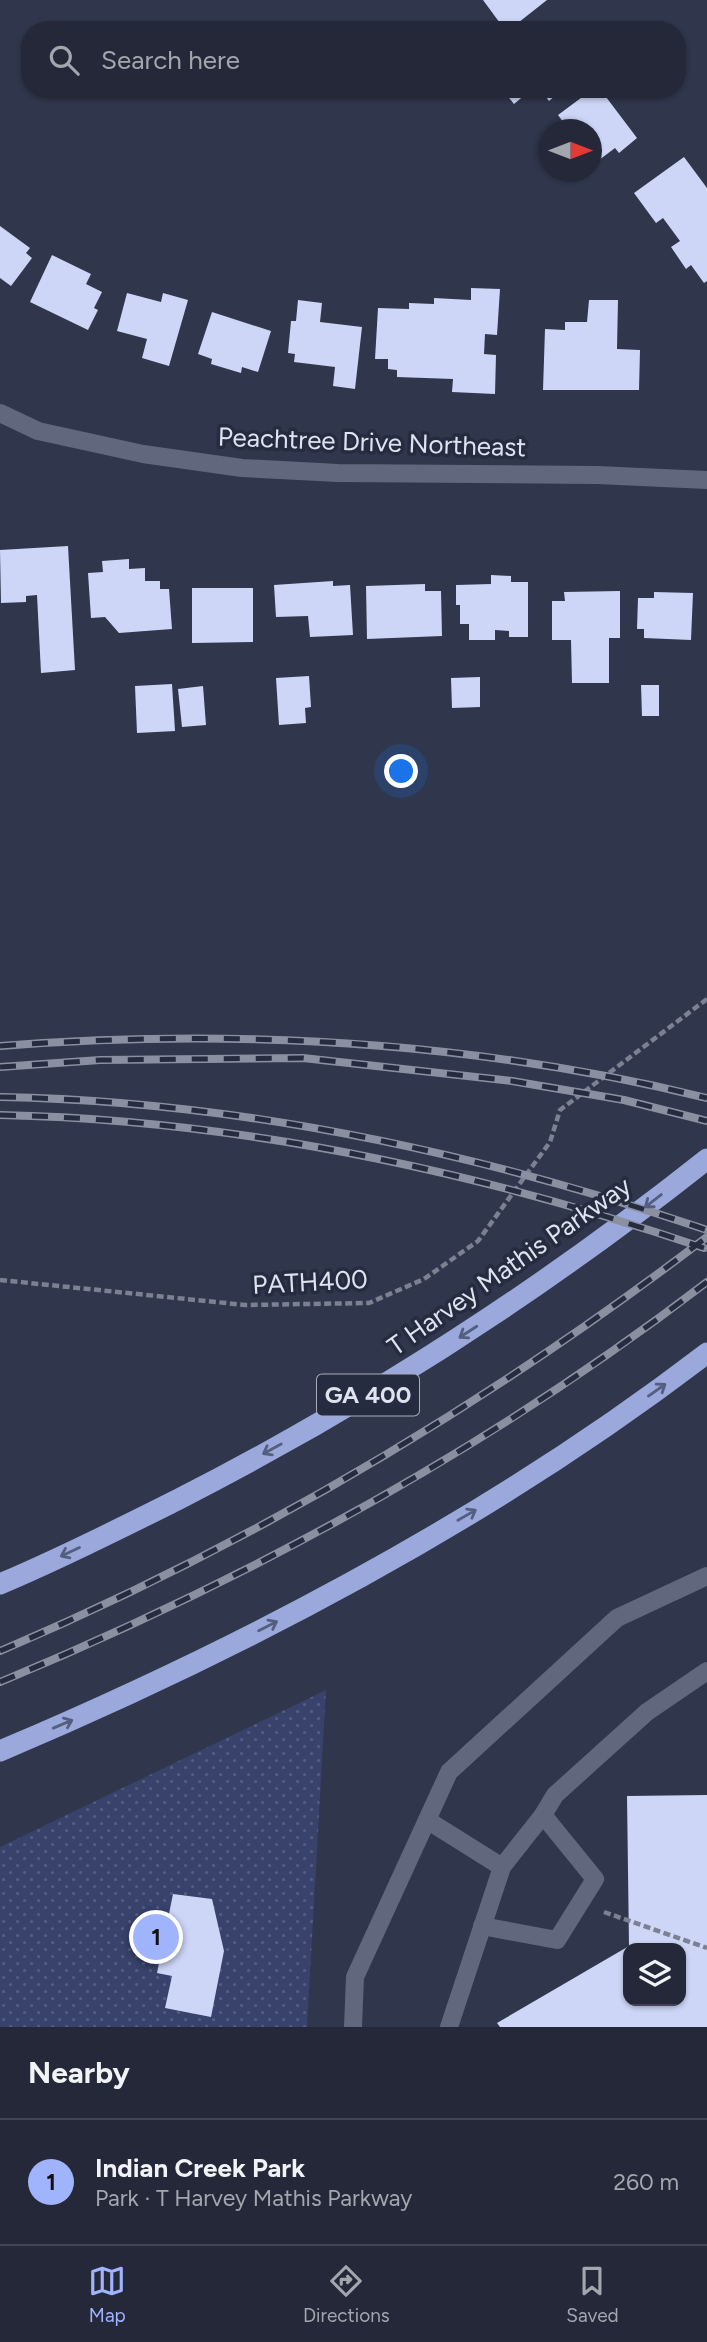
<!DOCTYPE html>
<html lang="en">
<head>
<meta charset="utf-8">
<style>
	body { margin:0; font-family:Figtree,sans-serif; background:#303443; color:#f1f3f6 }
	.controls { position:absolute; right:21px; bottom:21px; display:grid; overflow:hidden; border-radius:14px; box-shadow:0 2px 5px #0004 }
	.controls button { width:63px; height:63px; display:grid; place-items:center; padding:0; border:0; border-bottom:2px solid #414453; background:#242838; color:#f1f3f6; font:35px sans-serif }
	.compass { position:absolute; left:539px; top:119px; width:63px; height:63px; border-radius:50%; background:#242838; box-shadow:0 2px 5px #0004; rotate:90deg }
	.you { position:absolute; left:402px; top:772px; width:24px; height:24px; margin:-18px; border:5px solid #fff; border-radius:50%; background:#1a73e8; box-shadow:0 0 0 10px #1a73e833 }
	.badge { display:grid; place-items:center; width:46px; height:46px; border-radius:50%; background:#a0b3fd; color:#111; font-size:23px; font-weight:700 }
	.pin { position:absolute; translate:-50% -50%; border:4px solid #fff; box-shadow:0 2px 7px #0006 }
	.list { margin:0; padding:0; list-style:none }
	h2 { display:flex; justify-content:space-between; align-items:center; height:91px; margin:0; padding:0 28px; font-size:30px }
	h2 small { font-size:23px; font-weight:400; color:#a3a6ae }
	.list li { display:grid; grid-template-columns:46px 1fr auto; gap:21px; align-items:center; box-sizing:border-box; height:126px; padding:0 28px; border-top:2px solid #414453 }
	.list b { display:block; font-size:26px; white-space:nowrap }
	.list p { margin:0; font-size:23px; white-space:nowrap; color:#a3a6ae }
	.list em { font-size:23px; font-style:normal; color:#a3a6ae }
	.icon { flex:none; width:38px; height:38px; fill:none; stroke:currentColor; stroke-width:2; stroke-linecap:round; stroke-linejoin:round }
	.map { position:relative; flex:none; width:707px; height:2027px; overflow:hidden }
	.search { position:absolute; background:#242838; box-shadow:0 2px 5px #0004; left:21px; right:21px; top:21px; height:77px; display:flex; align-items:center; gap:18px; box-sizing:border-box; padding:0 24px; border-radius:28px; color:#a3a6ae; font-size:26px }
	.sheet { height:217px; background:#242838 }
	nav { display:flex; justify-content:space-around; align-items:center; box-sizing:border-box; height:98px; border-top:2px solid #414453; background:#242838; font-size:19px; color:#a3a6ae }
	nav a { display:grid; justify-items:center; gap:4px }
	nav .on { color:#a0b3fd }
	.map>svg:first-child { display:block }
</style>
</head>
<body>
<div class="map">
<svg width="707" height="2027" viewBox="0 0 707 2027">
	<defs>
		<pattern id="park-dots" width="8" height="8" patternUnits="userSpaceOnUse" patternTransform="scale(1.75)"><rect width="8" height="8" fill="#38426a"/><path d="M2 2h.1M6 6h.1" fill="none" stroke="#545d80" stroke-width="1.8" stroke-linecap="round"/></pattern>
	</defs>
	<rect width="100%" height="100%" fill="#30364b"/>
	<path fill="url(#park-dots)" d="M326 1690 307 2027H0V1847Z"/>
	<g fill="#cdd6f7" fill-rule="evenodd">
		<path d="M483 0H547L509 30H505Z"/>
		<path d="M502 89H532L514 104Z"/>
		<path d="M540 89H563L549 101Z"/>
		<path d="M593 89H600L637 138 619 153 615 148 595 163 592 158V130H569L558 115Z"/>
		<path d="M684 157 707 188V281L704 283 691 265 686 269 671 247 680 241 663 218 656 223 634 193Z"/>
		<path d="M0 226 30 248 26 253 32 258 11 286 0 278Z"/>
		<path d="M52 255 91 274 86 284 102 292 94 308 98 310 88 330 30 302Z"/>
		<path d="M471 288 500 289 497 335 485 334 484 354 496 355 495 394 452 392 453 379 397 377V370L388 369V359H375L378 308 409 309V303L434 304V298L471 300Z"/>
		<path d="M127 293 161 302 163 293 188 300 169 366 142 358 147 339 117 331Z"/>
		<path d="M298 300 322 303 320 322 362 327 355 389 333 386 335 367 294 362 295 354 288 353 291 321H296Z"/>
		<path d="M589 300H618L617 349 640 350 639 390H543L545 329 565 330V322H587Z"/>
		<path d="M212 312 271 331 258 372 242 367 241 373 211 364 212 359 198 354Z"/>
		<path d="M68 546 75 670 41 673 37 595 26 596V602L1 603 0 550Z"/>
		<path d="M129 559V569L145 568V581H160V589H169L172 629 119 633 105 617 91 618 88 573 103 572 102 561Z"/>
		<path d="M491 575 511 576V582H528V637H509V631L495 630V640H469V624H460V605H456V585L491 584Z"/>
		<path d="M333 581V586L350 585 353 635 310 637 308 616 276 617 274 585Z"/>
		<path d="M425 584V591H441L442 636 367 639 366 586Z"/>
		<path d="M192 588H253V642L192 643Z"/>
		<path d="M620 591V638H609V683H572L571 640H552V601H565L564 592Z"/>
		<path d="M654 592 693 593 691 640 644 638V629H637L638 598H654Z"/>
		<path d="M309 676 311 707 305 708 306 723 279 725 276 678Z"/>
		<path d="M480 677V707L452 708 451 678Z"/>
		<path d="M172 684 175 731 137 733 135 686Z"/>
		<path d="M641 685H659V716H642Z"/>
		<path d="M203 686 206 725 182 727 178 689Z"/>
		<path d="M707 1795V2027H500L497 2023 629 1946 627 1796ZM628 1948H681V2001H628Z"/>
		<path d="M173 1894 212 1899 224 1951 211 2017 165 2008 172 1976 157 1973Z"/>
	</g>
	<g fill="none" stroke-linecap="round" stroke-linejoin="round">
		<g stroke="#7b8092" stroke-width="4.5" stroke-dasharray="7 3.5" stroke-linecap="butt">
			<path d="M0 1280 245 1305 369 1303 424 1279 478 1241 550 1142 560 1110 707 999"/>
			<path d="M604 1912 707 1948"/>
		</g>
		<g stroke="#61687d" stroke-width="18">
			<path d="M0 413 38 431 143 454 242 468 338 473 597 475 707 480"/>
			<path d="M427 1820 502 1867"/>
			<path d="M482 1926 557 1940 595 1879 543 1815"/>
			<path d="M353 2027 355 1977 449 1772 617 1618 707 1576"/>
			<path d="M449 2027 502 1867 543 1815 555 1795 647 1712 707 1671"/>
		</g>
		<g stroke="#9aa8dc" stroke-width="21">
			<path d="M0 1584C60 1559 119 1529 177 1500 365 1404 542 1290 707 1159"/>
			<path d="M0 1751C248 1646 493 1517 707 1353"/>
		</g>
		<defs>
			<g id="rail">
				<path d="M0 1046C239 1028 474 1041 707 1098"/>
				<path d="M0 1067 100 1060 303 1058 512 1081 624 1100 707 1121"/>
				<path d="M0 1097C241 1101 479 1153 707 1230"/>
				<path d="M0 1115C240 1120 477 1171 704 1248"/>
				<path d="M0 1651C252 1544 489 1403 707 1237"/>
				<path d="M0 1682C251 1578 490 1448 707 1282"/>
			</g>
		</defs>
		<use href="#rail" stroke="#8b90a1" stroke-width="8"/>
		<use href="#rail" stroke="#262c40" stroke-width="5" stroke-dasharray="16" stroke-linecap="butt"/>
	</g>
	<defs><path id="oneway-shaft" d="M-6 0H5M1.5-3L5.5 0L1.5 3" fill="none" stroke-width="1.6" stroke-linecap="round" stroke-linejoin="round" transform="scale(1.75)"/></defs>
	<g stroke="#545e7e">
		<use href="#oneway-shaft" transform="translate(653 1201) rotate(142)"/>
		<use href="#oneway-shaft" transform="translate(468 1332) rotate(147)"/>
		<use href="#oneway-shaft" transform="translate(657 1390) rotate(-35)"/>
		<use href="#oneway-shaft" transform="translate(272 1449) rotate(151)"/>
		<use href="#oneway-shaft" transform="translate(467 1515) rotate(-30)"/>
		<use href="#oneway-shaft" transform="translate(70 1552) rotate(155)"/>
		<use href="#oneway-shaft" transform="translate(268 1626) rotate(-27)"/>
		<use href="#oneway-shaft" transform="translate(63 1724) rotate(-23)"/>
	</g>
	<g text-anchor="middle" stroke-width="7" stroke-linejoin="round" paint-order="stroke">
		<rect fill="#262c40" stroke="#a8acbb" stroke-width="2" x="317" y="1374.5" width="102" height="41" rx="5"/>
		<g font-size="24" font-weight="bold" fill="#dfe3f0">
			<text x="368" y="1403">GA 400</text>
		</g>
		<g font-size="26" fill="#dfe3f0" stroke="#262c40">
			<text transform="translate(372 442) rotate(2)" y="9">Peachtree Drive Northeast</text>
			<text transform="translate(509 1266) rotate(-35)" y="9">T Harvey Mathis Parkway</text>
			<text transform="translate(310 1282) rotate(-3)" y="9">PATH400</text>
		</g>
	</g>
</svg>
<div class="controls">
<button><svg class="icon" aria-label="layers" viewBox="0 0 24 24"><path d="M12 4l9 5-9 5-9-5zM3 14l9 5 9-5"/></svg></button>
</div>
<svg class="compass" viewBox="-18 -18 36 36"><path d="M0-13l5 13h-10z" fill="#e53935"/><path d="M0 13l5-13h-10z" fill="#a3a6ae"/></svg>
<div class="you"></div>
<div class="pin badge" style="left:156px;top:1937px">1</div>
<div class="search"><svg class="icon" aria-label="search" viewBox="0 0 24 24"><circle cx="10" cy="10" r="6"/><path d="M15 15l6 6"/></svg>Search here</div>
</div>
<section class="sheet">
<h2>Nearby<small></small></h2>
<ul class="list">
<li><span class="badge">1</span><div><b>Indian Creek Park</b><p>Park · T Harvey Mathis Parkway</p></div><em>260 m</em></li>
</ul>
</section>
<nav>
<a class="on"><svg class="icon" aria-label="map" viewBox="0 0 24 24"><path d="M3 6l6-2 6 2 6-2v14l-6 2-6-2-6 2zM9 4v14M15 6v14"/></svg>Map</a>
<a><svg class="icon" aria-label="directions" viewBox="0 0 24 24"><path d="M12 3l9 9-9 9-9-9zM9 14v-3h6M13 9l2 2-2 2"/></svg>Directions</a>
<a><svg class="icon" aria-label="saved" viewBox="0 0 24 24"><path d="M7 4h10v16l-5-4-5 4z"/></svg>Saved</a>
</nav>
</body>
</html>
